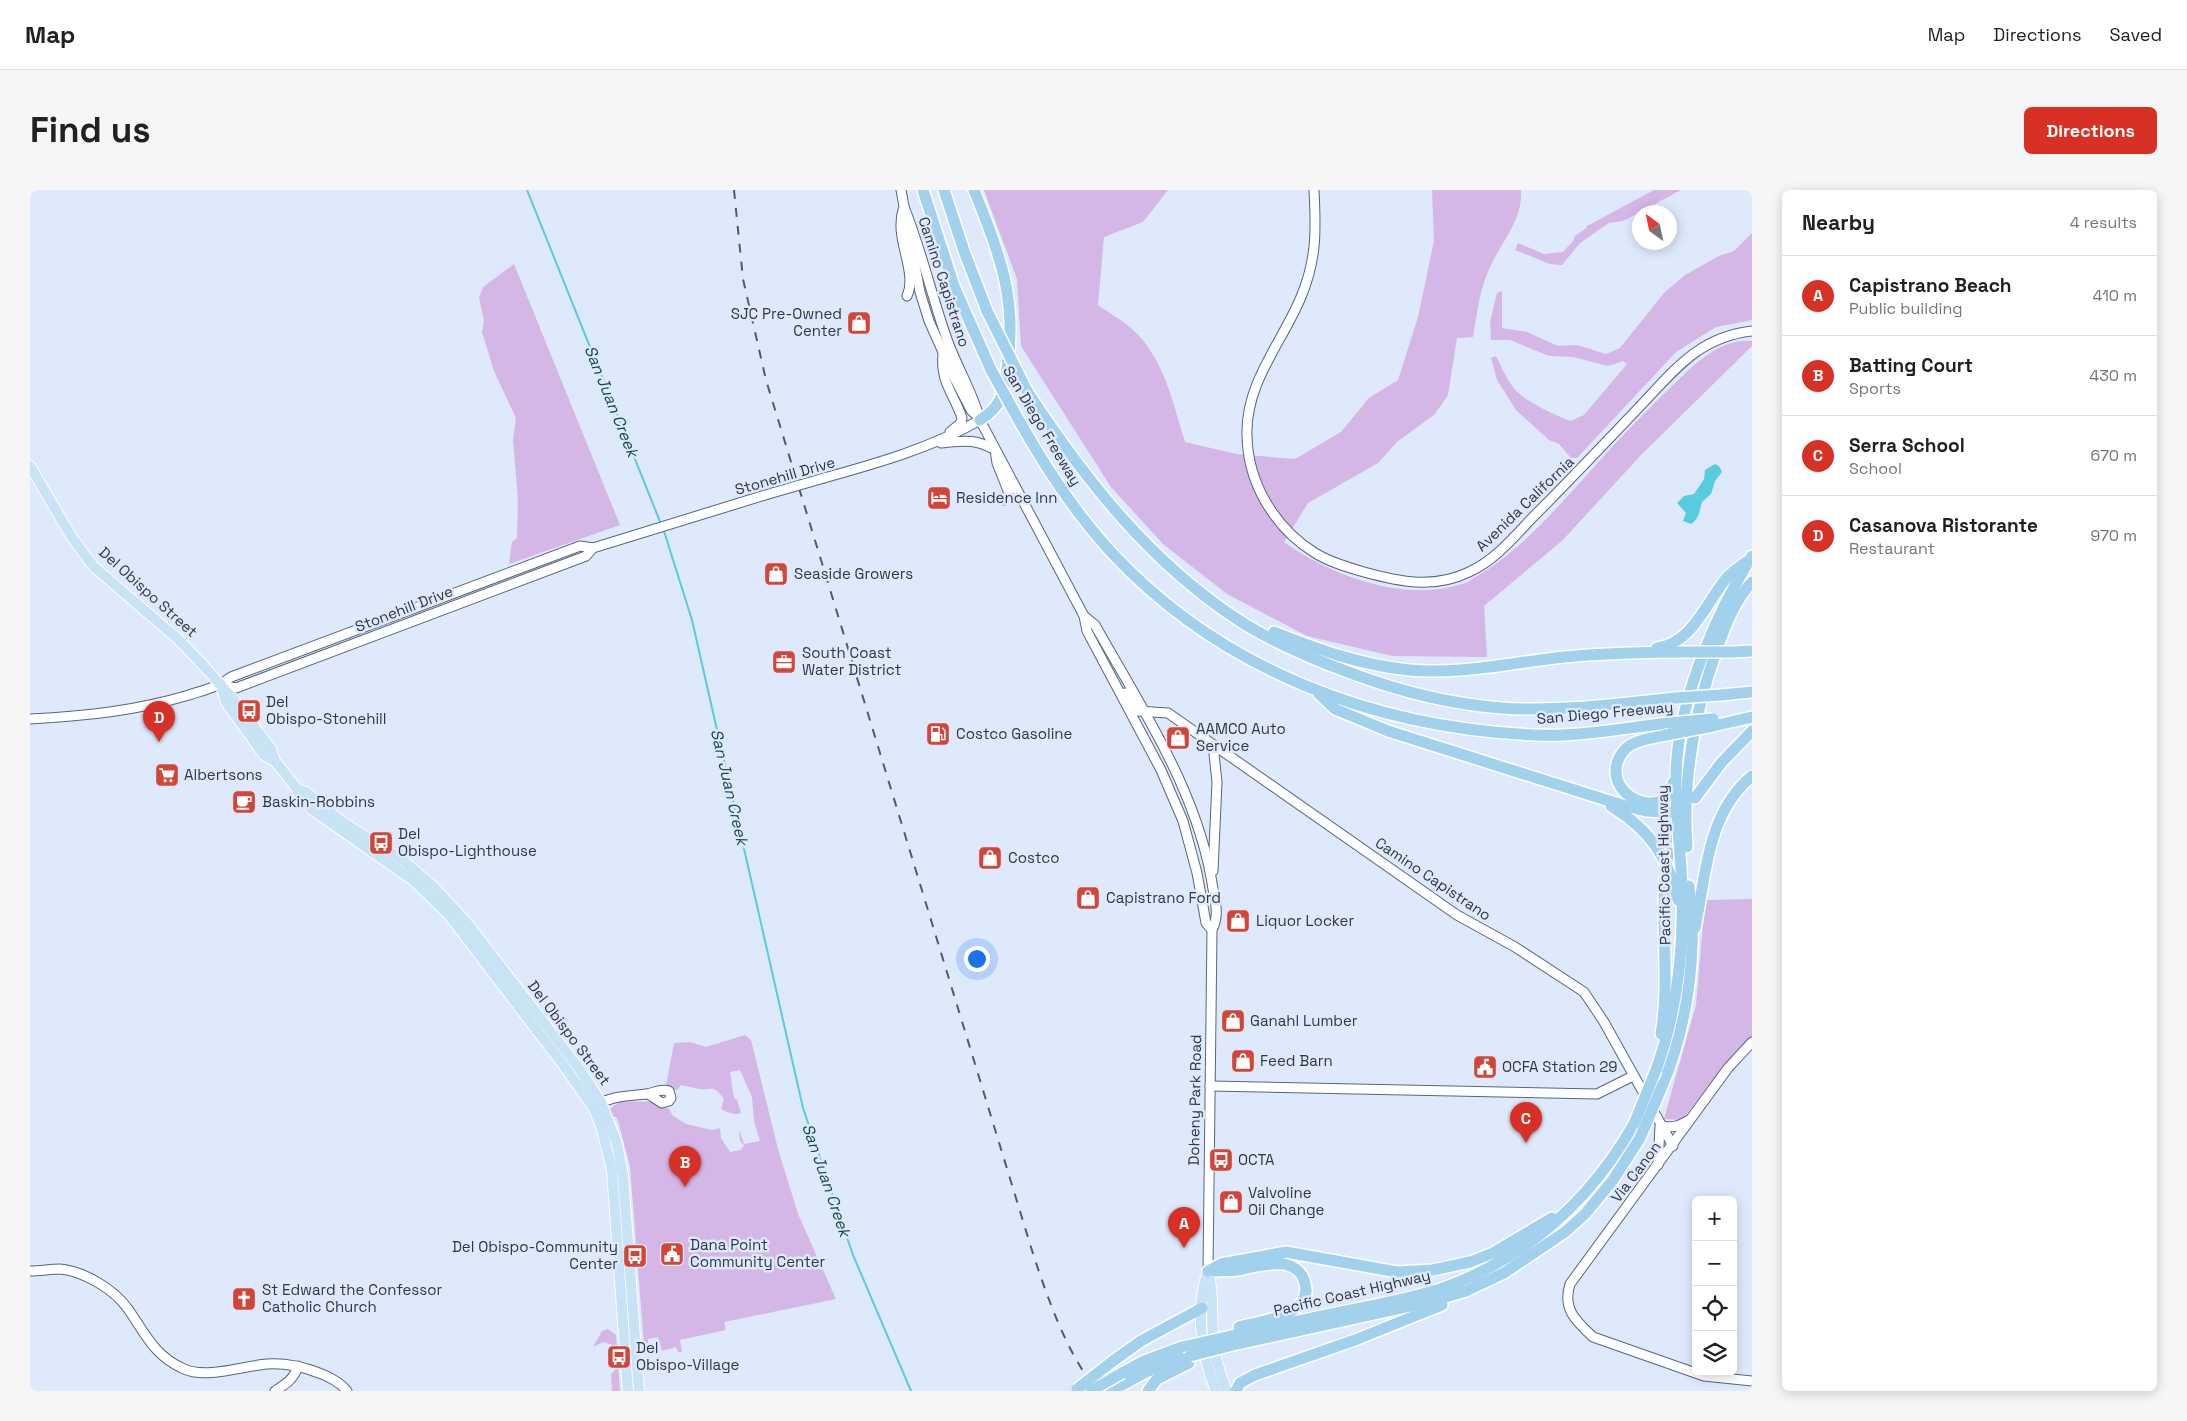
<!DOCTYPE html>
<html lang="en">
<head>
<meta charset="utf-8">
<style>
	body { margin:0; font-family:"Space Grotesk",sans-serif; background:#f6f6f6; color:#202124 }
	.controls { position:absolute; right:15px; bottom:15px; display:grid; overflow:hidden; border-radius:8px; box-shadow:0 2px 12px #0003 }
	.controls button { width:45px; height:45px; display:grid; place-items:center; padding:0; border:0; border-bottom:1px solid #e0e0e0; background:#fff; color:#202124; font:25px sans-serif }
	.compass { position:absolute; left:1602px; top:15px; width:45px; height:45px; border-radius:50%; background:#fff; box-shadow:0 2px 12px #0003; rotate:327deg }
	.you { position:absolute; left:946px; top:768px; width:18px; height:18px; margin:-12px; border:4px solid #fff; border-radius:50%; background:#1a73e8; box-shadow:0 0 0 8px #1a73e833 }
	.badge { display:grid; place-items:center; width:32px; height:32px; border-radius:50%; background:#d93025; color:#fff; font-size:16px; font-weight:700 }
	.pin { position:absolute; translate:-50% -41px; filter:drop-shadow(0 1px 2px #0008) }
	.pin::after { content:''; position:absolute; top:26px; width:18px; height:15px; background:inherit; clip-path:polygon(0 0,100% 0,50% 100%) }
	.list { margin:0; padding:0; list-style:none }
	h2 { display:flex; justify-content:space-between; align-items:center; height:65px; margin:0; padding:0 20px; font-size:21px }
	h2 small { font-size:16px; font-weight:400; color:#757577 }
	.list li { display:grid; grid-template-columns:32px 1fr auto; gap:15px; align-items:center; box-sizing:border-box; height:80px; padding:0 20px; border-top:1px solid #e0e0e0 }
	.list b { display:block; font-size:19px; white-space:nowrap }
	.list p { margin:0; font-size:16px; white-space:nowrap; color:#757577 }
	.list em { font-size:16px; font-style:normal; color:#757577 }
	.icon { flex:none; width:28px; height:28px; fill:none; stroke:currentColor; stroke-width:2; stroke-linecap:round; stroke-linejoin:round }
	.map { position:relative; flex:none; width:1722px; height:1201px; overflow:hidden; border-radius:8px }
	header { display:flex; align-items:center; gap:30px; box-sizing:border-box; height:70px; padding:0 25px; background:#fff; border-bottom:1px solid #e0e0e0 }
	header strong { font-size:24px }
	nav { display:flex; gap:28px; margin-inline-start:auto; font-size:18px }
	.intro { display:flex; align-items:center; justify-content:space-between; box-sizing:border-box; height:120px; padding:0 30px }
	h1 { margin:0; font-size:35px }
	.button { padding:12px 22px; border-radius:8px; background:#d93025; color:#fff; font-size:18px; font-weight:700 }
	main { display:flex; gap:30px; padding:0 30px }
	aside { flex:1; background:#fff; border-radius:8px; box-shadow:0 2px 12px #0003 }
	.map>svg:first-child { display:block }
</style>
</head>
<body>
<header>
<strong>Map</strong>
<nav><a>Map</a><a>Directions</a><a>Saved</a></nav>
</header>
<div class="intro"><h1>Find us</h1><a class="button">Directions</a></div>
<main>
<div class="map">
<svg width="1722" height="1201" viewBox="0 0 1722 1201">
	<rect width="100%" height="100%" fill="#dee9fc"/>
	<g fill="#d4b6e7">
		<path d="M954 0H1138L1113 32 1074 47 1068 115C1079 123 1092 130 1102 139 1134 167 1143 214 1155 252L1206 264 1265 269 1311 242 1339 208 1368 190 1388 127 1404 51 1402 0H1491C1493 29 1473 50 1461 75 1450 97 1447 123 1443 147L1427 148 1418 205 1405 224 1367 252 1348 273 1278 313 1254 352C1301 386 1375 413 1432 394 1438 393 1443 388 1449 385 1499 355 1542 300 1582 257 1600 237 1620 218 1640 198 1661 177 1690 147 1722 151V156L1610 266 1533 350 1454 416 1457 467 1362 466 1277 446 1197 404 1133 354 1081 297 991 156 987 89Z"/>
		<path d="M1624 0H1651L1593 31 1579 33 1550 53 1532 75 1520 74 1485 60 1488 53 1514 64 1533 62 1543 51 1545 46 1555 39 1557 36Z"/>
		<path d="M1722 43V130L1686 137 1646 162 1547 268H1541L1529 254 1519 250 1486 220 1467 190 1461 168 1466 166C1471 176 1476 188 1483 197 1492 210 1525 225 1540 231L1554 225 1597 174 1593 171 1578 176 1543 167 1519 166 1480 150H1461L1460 132 1467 103 1472 101V138L1497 142 1528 156 1547 155 1576 164 1590 158 1634 103 1655 85 1689 66 1704 61Z"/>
		<path d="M484 74 590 335 479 374 482 352 487 348 488 311 483 250 486 228 464 181 452 142 454 130 449 108 453 97Z"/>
		<path d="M1722 709V849L1701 867 1652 930 1634 929 1666 815 1675 710Z"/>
		<path d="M715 845 721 850 748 959 768 1024 806 1109 694 1132 696 1140 650 1150 652 1162H648L646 1157 632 1161 628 1147 618 1149V1154L614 1155 600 976 588 931 586 927 580 926 579 920 590 911 623 912 639 919 643 926 656 934 682 940 690 938 691 948 700 962 711 960 714 955 710 951 709 939 714 954 730 951 724 931 722 907 710 880 700 882 704 908 707 910 711 923C705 926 697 922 691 919L694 909C682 893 683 901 669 899 663 898 657 896 651 895L647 900H644L643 896 641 900 638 899 636 895 644 853 660 852 676 857Z"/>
		<path d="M578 1139 586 1145 590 1201H582L581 1184 586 1179 583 1155 573 1152 563 1157 572 1141Z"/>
	</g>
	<path fill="#57ccdf" d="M1685 274 1689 276 1692 282 1685 291 1681 304 1672 312C1669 321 1670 328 1661 334L1653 331 1656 323 1647 313 1654 306 1664 304 1674 289 1675 280Z"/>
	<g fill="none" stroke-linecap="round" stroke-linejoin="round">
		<g stroke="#57ccdf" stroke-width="2">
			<path d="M497 0 631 334"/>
			<path d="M633 338 662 430 773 918 823 1065 881 1201"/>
		</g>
		<path stroke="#bbc5d7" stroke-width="11" stroke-dasharray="11 5.5" stroke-linecap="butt" d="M1636 685 1648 640"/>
		<defs>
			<g id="secondary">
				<path d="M871 0 890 102 899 131 925 189 941 220 949 228"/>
				<path d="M1284 0C1286 39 1287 69 1271 107 1252 153 1215 193 1217 246 1218 294 1245 338 1285 363 1300 372 1317 377 1334 382 1370 392 1404 399 1439 382 1465 370 1484 347 1503 327 1541 289 1578 250 1615 211 1648 176 1671 147 1722 141"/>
				<path d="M874 17C892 61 902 108 918 152 928 179 943 203 950 230L1054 426 1057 441 1131 580 1153 631 1167 683 1176 733 1182 740"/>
				<path d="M873 20C864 49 888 82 877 106"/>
				<path d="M913 164C910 192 924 204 932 228L931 233 920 242"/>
				<path d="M911 253C933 251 945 248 965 260L967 273 979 303 974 310"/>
				<path d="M794 288C848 273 901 258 950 230"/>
				<path d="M1054 426 1065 435C1112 519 1169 603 1183 699 1186 714 1189 727 1182 740L1178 1081"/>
				<path d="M191 495 206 498 556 366 563 358"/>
				<path d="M1095 503 1107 521 1138 523 1427 725 1485 757 1554 802 1574 832 1643 956"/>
				<path d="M0 529C56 526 105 521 159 505 174 500 188 497 201 487L550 356 563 358 735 305"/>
				<path d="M1183 681 1187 592 1184 564 1187 558"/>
				<path d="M1722 852 1698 878 1540 1094C1532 1119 1546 1131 1563 1147L1674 1186 1722 1191"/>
				<path d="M1180 896 1567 904 1603 886"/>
				<path d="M566 915C582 906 598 906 616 904 625 903 630 898 639 901L641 908 639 911 632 913 618 904"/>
				<path d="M1631 936C1643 938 1649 936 1659 930"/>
				<path d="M1628 975 1630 936"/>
				<path d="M0 1081C10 1081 21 1079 30 1079 54 1081 85 1100 98 1119 115 1143 124 1166 154 1179 176 1189 213 1176 237 1174 255 1173 271 1176 289 1183 298 1186 311 1193 317 1201"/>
				<path d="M245 1201C256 1194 264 1189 268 1176"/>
			</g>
			<g id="primary">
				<path d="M0 276 41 346 63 376 149 450 172 474 205 511 241 559 245 571"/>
				<path d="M191 495 196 512 234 565 245 571 267 599 270 608 281 619 384 691 419 725 534 876 563 917 571 936 582 980 598 1201"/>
				<path d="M267 599 276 602 311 631 375 672 405 698 437 733 548 877 571 912 587 954 593 986 609 1201"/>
				<path d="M1178 1081C1165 1118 1171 1165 1186 1201"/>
				<path d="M1178 1081C1184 1102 1181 1122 1183 1144 1184 1163 1189 1183 1197 1201"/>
			</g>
			<g id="highway">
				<path d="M893 0 924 96 961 180"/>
				<path d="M914 0 934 61 957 121"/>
				<path d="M944 0C969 63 988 109 977 178 973 204 973 215 950 230"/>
				<path d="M997 201C1056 291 1122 375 1213 433 1245 453 1283 469 1318 482 1368 501 1419 514 1472 518 1529 522 1588 514 1645 508"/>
				<path d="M991 234C1017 280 1046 324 1082 363 1192 481 1346 538 1505 545 1549 547 1595 538 1639 533"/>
				<path d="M1244 442C1290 460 1330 475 1379 480 1431 485 1484 472 1535 467 1577 463 1619 462 1661 462"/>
				<path d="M1627 458C1662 453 1675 415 1695 390 1700 383 1709 378 1716 372"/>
				<path d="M1703 462 1722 461"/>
				<path d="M1289 504 1305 519 1358 541 1592 615 1616 621 1653 623"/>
				<path d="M1691 505 1722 502"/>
				<path d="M1683 536 1722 527"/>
				<path d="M1636 545C1624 548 1609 549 1599 556 1592 561 1587 570 1586 579 1584 613 1638 628 1643 593"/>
				<path d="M1665 608 1692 572 1722 541"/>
				<path d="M1581 616C1620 640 1637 665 1648 710"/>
				<path d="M1657 657C1652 588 1664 524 1687 459 1695 436 1705 410 1722 392"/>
				<path d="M1665 738C1676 685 1677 623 1722 586"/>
				<path d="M1631 844C1640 792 1631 740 1635 689"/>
				<path d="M1626 880C1647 822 1654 762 1652 700 1651 656 1643 612 1647 568 1652 502 1688 421 1722 366"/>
				<path d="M1633 894C1651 851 1661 800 1662 754 1663 734 1660 715 1659 696"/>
				<path d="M1178 1081 1191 1074 1256 1062 1367 1082 1403 1080 1440 1072 1463 1063 1522 1028"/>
				<path d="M1185 1081C1193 1080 1200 1081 1208 1080 1223 1077 1239 1072 1254 1074 1263 1076 1271 1081 1274 1090 1287 1125 1232 1131 1209 1137"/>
				<path d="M1201 1146C1244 1136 1287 1127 1331 1118 1359 1112 1388 1107 1416 1097 1499 1066 1560 1011 1604 934"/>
				<path d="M1203 1155 1399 1112 1436 1101 1474 1083 1535 1042 1555 1024 1583 990 1610 948"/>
				<path d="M1083 1171 1111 1151 1172 1118"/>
				<path d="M1092 1183 1112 1172 1152 1157"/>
				<path d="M1081 1201 1118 1181 1160 1166"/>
				<path d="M1118 1201 1127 1189 1159 1173"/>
				<path d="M1206 1201 1210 1193 1225 1185 1325 1150 1412 1115"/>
			</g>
		</defs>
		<use href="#secondary" stroke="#566680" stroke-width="11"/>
		<use href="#primary" stroke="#fff" stroke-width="12"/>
		<use href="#highway" stroke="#fff" stroke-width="14"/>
		<use href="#secondary" stroke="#fff" stroke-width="9"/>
		<use href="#primary" stroke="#c7e3f5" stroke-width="10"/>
		<use href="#highway" stroke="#a2d1ee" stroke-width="11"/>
		<path stroke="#535b68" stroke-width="2" stroke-dasharray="9 9" stroke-linecap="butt" d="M704 0 713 89 736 190 1004 1067C1020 1114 1036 1161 1067 1201"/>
		<defs>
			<path id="secondary-bridge" d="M735 305 794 288"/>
			<g id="highway-bridge">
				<path d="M957 121 997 201"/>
				<path d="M961 180 991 234"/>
				<path d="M1661 462H1703"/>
				<path d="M1645 508 1691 505"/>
				<path d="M1639 533 1683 529"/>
				<path d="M1636 545 1683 536"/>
				<path d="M1604 934 1626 880"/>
				<path d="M1610 948 1633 894"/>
				<path d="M1152 1157 1201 1146"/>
				<path d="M1160 1166 1203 1155"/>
				<path d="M1047 1199 1083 1171"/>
				<path d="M1061 1201 1092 1183"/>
			</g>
		</defs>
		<use href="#secondary-bridge" stroke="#566680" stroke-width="11" stroke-linecap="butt"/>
		<use href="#highway-bridge" stroke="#fff" stroke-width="14" stroke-linecap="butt"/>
		<use href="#secondary-bridge" stroke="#fff" stroke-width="9"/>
		<use href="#highway-bridge" stroke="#a2d1ee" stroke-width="11"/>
	</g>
	<defs>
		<symbol id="shop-square" viewBox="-11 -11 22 22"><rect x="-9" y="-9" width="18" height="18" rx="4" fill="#d34637" stroke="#dee9fc"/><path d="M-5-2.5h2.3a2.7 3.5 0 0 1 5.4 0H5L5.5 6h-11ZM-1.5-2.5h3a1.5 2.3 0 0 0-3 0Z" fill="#fff"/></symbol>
		<symbol id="hotel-square" viewBox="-11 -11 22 22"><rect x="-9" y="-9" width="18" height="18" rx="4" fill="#d34637" stroke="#dee9fc"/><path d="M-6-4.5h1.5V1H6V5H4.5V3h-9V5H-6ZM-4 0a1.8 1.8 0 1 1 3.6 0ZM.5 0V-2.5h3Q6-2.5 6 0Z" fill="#fff"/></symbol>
		<symbol id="office-square" viewBox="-11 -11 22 22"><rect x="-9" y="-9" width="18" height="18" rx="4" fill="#d34637" stroke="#dee9fc"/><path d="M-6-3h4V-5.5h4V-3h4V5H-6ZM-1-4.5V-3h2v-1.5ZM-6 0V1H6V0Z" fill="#fff"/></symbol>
		<symbol id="bus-square" viewBox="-11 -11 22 22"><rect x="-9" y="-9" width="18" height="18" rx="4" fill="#d34637" stroke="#dee9fc"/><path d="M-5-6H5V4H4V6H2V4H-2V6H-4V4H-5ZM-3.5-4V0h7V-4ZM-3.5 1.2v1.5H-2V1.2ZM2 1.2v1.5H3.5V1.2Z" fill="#fff"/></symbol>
		<symbol id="fuel-square" viewBox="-11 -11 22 22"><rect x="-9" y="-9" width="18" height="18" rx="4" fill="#d34637" stroke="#dee9fc"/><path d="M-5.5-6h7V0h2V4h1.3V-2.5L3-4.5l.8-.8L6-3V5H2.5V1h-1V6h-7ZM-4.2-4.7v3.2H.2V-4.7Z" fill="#fff"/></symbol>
		<symbol id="supermarket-square" viewBox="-11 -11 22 22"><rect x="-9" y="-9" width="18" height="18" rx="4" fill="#d34637" stroke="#dee9fc"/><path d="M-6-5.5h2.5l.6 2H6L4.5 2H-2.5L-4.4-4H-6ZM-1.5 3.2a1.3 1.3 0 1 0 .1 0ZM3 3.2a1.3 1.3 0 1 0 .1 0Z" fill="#fff"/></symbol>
		<symbol id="cafe-square" viewBox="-11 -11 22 22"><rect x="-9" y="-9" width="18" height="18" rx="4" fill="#d34637" stroke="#dee9fc"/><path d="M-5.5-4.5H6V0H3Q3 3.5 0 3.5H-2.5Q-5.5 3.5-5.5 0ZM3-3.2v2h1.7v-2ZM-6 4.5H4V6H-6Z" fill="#fff"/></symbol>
		<symbol id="civic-square" viewBox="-11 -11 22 22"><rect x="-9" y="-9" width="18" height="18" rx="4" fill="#d34637" stroke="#dee9fc"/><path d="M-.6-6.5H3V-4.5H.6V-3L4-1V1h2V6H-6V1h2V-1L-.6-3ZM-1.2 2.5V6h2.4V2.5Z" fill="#fff"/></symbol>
		<symbol id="church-square" viewBox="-11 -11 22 22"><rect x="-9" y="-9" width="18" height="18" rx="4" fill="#d34637" stroke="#dee9fc"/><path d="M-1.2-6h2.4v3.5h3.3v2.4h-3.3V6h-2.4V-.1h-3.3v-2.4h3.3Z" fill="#fff"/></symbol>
	</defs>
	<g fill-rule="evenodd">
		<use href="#shop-square" x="815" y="119" width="28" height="28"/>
		<use href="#hotel-square" x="895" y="294" width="28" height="28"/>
		<use href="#shop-square" x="732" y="370" width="28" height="28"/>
		<use href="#office-square" x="740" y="458" width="28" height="28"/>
		<use href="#bus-square" x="205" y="507" width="28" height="28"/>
		<use href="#fuel-square" x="894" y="530" width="28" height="28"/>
		<use href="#shop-square" x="1134" y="534" width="28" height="28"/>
		<use href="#supermarket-square" x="123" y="571" width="28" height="28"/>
		<use href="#cafe-square" x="200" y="598" width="28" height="28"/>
		<use href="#bus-square" x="337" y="639" width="28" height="28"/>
		<use href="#shop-square" x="946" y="654" width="28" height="28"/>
		<use href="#shop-square" x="1044" y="694" width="28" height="28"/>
		<use href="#shop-square" x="1194" y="717" width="28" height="28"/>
		<use href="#shop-square" x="1189" y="817" width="28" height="28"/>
		<use href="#shop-square" x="1199" y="857" width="28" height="28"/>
		<use href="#civic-square" x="1441" y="863" width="28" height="28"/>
		<use href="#bus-square" x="1177" y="956" width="28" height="28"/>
		<use href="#shop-square" x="1187" y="998" width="28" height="28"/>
		<use href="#civic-square" x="628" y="1050" width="28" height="28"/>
		<use href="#bus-square" x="591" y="1052" width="28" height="28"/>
		<use href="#church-square" x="200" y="1095" width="28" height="28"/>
		<use href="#bus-square" x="575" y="1153" width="28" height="28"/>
	</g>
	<g text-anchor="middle" stroke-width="5" stroke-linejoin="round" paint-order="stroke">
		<g font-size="15" fill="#303743" stroke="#dee9fc">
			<text transform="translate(914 92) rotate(72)" y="5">Camino Capistrano</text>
			<text transform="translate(1012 236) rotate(59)" y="5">San Diego Freeway</text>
			<text transform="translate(755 286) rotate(-16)" y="5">Stonehill Drive</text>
			<text transform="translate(1495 314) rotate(-44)" y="5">Avenida California</text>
			<text transform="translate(118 402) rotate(42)" y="5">Del Obispo Street</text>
			<text transform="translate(374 419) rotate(-21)" y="5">Stonehill Drive</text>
			<text transform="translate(1575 523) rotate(-5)" y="5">San Diego Freeway</text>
			<text transform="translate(1634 675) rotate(-91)" y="5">Pacific Coast Highway</text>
			<text transform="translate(1403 689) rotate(34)" y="5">Camino Capistrano</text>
			<text transform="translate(539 843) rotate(53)" y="5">Del Obispo Street</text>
			<text transform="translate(1165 910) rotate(-89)" y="5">Doheny Park Road</text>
			<text transform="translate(1606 982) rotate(-53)" y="5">Via Canon</text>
			<text transform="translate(1322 1103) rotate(-13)" y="5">Pacific Coast Highway</text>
		</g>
		<g font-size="15" fill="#303743" stroke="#dee9fc" text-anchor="start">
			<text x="812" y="129" text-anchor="end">SJC Pre-Owned<tspan x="812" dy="17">Center</tspan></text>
			<text x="926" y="313">Residence Inn</text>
			<text x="764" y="389">Seaside Growers</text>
			<text x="772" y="468">South Coast<tspan x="772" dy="17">Water District</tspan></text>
			<text x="236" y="517">Del<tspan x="236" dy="17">Obispo-Stonehill</tspan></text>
			<text x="1166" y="544">AAMCO Auto<tspan x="1166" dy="17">Service</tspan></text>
			<text x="926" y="549">Costco Gasoline</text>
			<text x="154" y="590">Albertsons</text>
			<text x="232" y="617">Baskin-Robbins</text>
			<text x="368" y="649">Del<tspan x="368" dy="17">Obispo-Lighthouse</tspan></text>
			<text x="978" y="673">Costco</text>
			<text x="1076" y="713">Capistrano Ford</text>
			<text x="1226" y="736">Liquor Locker</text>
			<text x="1220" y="836">Ganahl Lumber</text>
			<text x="1230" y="876">Feed Barn</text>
			<text x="1472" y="882">OCFA Station 29</text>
			<text x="1208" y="975">OCTA</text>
			<text x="1218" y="1008">Valvoline<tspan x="1218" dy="17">Oil Change</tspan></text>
			<text x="660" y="1060">Dana Point<tspan x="660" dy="17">Community Center</tspan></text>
			<text x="588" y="1062" text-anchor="end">Del Obispo-Community<tspan x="588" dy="17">Center</tspan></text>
			<text x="232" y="1105">St Edward the Confessor<tspan x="232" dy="17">Catholic Church</tspan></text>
			<text x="606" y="1163">Del<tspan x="606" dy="17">Obispo-Village</tspan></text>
		</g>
		<g font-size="16" font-style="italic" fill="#164952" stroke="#dee9fc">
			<text transform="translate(582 211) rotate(68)" y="6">San Juan Creek</text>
			<text transform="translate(700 597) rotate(77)" y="6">San Juan Creek</text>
			<text transform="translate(797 990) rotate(71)" y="6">San Juan Creek</text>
		</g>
	</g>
</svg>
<div class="controls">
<button>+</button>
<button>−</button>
<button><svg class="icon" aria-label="locate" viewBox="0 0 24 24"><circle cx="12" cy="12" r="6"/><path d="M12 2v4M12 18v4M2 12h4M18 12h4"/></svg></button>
<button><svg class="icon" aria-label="layers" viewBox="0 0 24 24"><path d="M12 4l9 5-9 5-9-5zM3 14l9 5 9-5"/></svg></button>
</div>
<svg class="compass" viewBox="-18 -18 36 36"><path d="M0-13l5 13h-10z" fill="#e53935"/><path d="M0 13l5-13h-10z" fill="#757577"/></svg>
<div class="you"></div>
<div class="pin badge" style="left:1154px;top:1058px">A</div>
<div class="pin badge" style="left:655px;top:997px">B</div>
<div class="pin badge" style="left:1496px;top:953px">C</div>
<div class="pin badge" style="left:129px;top:552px">D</div>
</div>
<aside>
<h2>Nearby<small>4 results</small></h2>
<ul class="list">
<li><span class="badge">A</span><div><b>Capistrano Beach</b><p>Public building</p></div><em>410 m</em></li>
<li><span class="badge">B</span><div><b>Batting Court</b><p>Sports</p></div><em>430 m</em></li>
<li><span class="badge">C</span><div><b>Serra School</b><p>School</p></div><em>670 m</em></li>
<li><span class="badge">D</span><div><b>Casanova Ristorante</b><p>Restaurant</p></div><em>970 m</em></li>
</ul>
</aside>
</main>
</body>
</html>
